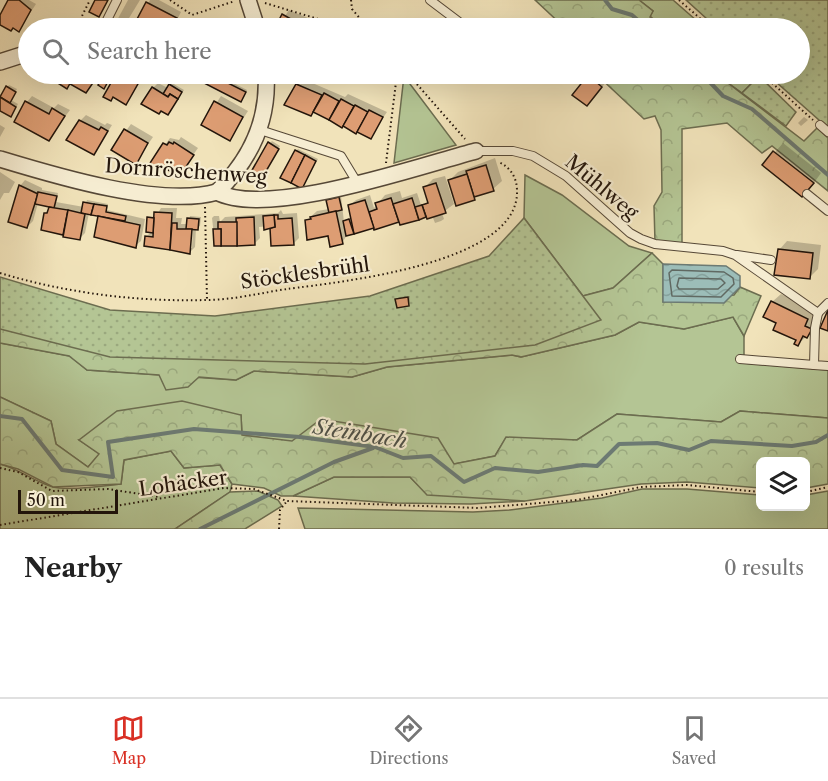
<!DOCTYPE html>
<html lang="en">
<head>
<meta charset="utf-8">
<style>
	body { margin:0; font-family:"Libre Caslon Text",serif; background:#f6f6f6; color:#222 }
	.controls { position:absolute; right:18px; bottom:18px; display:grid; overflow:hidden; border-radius:9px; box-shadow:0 6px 24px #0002 }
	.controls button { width:54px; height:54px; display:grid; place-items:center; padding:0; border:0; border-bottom:2px solid #e0e0e0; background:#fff; color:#222; font:30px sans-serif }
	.scale { position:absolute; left:18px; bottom:15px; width:100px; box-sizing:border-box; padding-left:6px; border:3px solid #23150b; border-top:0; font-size:16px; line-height:21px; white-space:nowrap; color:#23150b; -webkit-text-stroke:4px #f6edd2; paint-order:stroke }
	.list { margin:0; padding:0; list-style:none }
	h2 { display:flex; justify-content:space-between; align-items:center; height:78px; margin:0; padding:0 24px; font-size:26px }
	h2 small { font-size:20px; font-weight:400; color:#767676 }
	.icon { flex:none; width:33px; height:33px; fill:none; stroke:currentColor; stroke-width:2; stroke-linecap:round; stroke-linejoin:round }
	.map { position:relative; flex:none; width:828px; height:529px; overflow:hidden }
	.search { position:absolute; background:#fff; box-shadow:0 6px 24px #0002; left:18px; right:18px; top:18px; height:66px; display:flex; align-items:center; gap:15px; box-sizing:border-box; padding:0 21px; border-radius:33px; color:#767676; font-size:22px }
	.sheet { height:168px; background:#fff }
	nav { display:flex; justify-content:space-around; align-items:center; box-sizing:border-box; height:84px; border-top:2px solid #e0e0e0; background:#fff; font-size:16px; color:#767676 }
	nav a { display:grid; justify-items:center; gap:3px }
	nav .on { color:#d93025 }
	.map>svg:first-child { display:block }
</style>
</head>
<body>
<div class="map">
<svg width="828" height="529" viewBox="0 0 828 529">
	<defs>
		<pattern id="forest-crowns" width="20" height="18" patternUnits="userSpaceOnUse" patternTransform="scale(1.5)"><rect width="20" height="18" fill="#b4c594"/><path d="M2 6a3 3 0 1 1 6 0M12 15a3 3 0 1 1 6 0" fill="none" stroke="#9aa87e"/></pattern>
		<pattern id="garden-dots" width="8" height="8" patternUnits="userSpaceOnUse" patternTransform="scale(1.5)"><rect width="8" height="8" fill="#b4c594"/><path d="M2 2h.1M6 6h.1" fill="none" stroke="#9aa87e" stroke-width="1.8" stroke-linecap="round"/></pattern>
		<pattern id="water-waves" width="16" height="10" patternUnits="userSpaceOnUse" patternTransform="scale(1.5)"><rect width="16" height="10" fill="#9cbdb8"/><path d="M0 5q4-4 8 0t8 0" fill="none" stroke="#86a29d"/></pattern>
	</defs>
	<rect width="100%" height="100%" fill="#f1e3ba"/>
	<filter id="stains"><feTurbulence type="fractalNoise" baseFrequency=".00333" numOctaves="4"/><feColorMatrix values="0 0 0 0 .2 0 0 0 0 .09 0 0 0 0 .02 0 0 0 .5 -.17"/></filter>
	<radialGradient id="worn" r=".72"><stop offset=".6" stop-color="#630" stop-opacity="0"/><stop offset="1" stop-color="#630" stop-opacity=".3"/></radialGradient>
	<g fill="#b4c594" stroke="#6c6d50" stroke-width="1.5">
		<path d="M639 0H673L705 28H663L650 16 653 11Z"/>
		<path d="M716 74H756L759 76 742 93Z"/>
		<path d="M404 76 456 145 394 163Z"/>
		<path d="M525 175 562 195 629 246 652 253 613 288 583 296 524 218Z"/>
		<path d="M733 317 744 336V363L828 370V418L740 411 721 422 617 414 577 440 506 438 495 456 454 464 242 435 241 415 79 440 100 454 88 467 56 444 51 421 0 397V343L70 356 87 370 236 380 254 371 352 377 387 367 512 355 521 357 615 335 639 322 684 329Z"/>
		<path d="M171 451 184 468 220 465 232 484 230 492 175 529H0V464C19 469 35 482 53 487 69 491 104 486 121 484L124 460Z"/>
		<path d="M334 477H410L418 485 525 501 471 504 393 503 293 496Z"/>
		<path d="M642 489H687L760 495V506H806V495L828 491V529H305L298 508 473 512 510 510 602 498Z"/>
	</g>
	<g fill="url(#forest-crowns)" stroke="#6c6d50" stroke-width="1.5">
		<path d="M535 0H639L653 11 650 17 663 28H565Z"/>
		<path d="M596 74H716L804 141 817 128 828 138V191L772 146 762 153 727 123 682 129V244L655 242 654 206 662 192 661 130 655 116 644 119Z"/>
		<path d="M652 253 663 264V302L734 295 740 287 761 296 744 336 733 317 684 329 639 322 615 335 521 357 512 355 387 367 352 377 254 371 236 380 199 377 188 387 166 390 159 375 87 370 69 356 0 343V314L128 344 556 303 613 288Z"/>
		<path d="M0 397 51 421 56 444 88 467 99 454 79 440 117 411 182 401 241 415 242 435 292 441 321 419 438 438 454 464 495 456 506 437 577 440 617 414 721 422 740 411 828 418V484L806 488V461H760V488L687 482 641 484 525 501 427 495 410 477H334L293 496H281L264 488 232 484 220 465 184 468 171 451 124 460 121 484 53 487 18 469 0 464Z"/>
		<path d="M258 491 278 500 282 506 245 529H175L230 492Z"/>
	</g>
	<g fill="url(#garden-dots)" stroke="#6c6d50" stroke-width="1.5">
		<path d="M686 0H828V128L767 74H800V28H717Z"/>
		<path d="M759 76 796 112 786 126 742 93Z"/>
		<path d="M524 218 601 320 535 345 365 364 110 357 0 329V277L110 310 215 316 370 296 489 256Z"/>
	</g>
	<path fill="url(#water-waves)" stroke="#6c7a73" stroke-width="1.5" d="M663 264 726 266 740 276V287L724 303 663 302Z"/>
	<g fill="#0003" fill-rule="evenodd">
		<path d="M10 0H29L36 4 19 30 0 24V18Z"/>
		<path d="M128 0H140L123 28 115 24Z"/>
		<path d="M150 0H159L181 12 173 28H147L137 23Z"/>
		<path d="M289 10 322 24 325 22 337 28H277Z"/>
		<path d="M193 20 208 28H185Z"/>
		<path d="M58 74H112L103 87 94 81 71 83 67 87 55 80Z"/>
		<path d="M118 74 143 76 126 103 113 96H105Z"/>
		<path d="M211 74H216L247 90 243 98 206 83Z"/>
		<path d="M458 74H469L464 79Z"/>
		<path d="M592 74H597L607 81 592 99 589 76Z"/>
		<path d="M303 79 345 97 348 94 387 112 370 137 314 111 297 85Z"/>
		<path d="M158 83 168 88 172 83 184 90 168 114 153 88Z"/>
		<path d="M9 85 17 89 11 100 18 104 13 113 0 110V94L2 95Z"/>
		<path d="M32 96 54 108 58 104 70 110 48 139 27 102Z"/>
		<path d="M221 96 248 111 230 139 203 124Z"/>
		<path d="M86 115 105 125 107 123 112 125 94 154 80 121Z"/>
		<path d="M804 117 808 120 801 126 798 123Z"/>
		<path d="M131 124 153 137 135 163 113 149Z"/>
		<path d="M0 125 5 128 0 137Z"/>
		<path d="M181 137 198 148 179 175 162 165 152 163 170 138 179 140Z"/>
		<path d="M272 141 280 146 260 181 270 143Z"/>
		<path d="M783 143 821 173 811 187 764 165Z"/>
		<path d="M298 149 318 159 304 185 296 151Z"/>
		<path d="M495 158 502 181 493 189 457 204 450 180 458 172Z"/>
		<path d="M0 172 15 182 9 193H4L0 200Z"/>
		<path d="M445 176 454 204 442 213 444 219 441 221 435 223 433 218 437 215 427 214 401 224 400 220 347 235 342 243 306 221 317 211 329 209 328 200 330 198 341 196 344 222 354 217 350 205 356 200 370 195 374 208 385 195 400 191 402 198 417 193 421 205 425 204 429 201 424 188 433 179Z"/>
		<path d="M25 180 42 188V190L58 193 56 202 84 207 87 200 108 204 107 210 145 219 141 241 135 246 101 215 89 213 85 233 80 238 43 229 46 213 52 206 38 203 33 221 27 227 20 186Z"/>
		<path d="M161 208H177L176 218H182L181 224H188L190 216 201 217 200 226 196 228 195 247 190 252 146 244V237L152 231 148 218 156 216ZM190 222H193L192 248H189Z"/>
		<path d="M281 210 283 214 297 213 299 238 294 243 271 226 259 227 260 238 254 244 215 245 212 218 214 216H219L220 222 225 217 278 213Z"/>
		<path d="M787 241 821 245 818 269 809 278 779 250Z"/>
		<path d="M781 294 816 310 812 317 819 320 816 328 798 344V339L772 302Z"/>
		<path d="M410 296 409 305 397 300 399 297Z"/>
	</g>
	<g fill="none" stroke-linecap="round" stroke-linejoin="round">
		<g stroke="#606962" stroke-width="1.5">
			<path d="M672 270 724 272 733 278 734 284 721 297 672 296 669 273Z"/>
			<path d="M679 278 721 279 725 283 718 289H679L677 286Z"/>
		</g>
		<g stroke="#6c7a73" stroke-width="4">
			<path d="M605 0 612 9 632 15 647 28"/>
			<path d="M697 74 705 77 723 96 752 109 828 175"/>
			<path d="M0 416 22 419 62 470 113 477 108 442 194 429 300 437 375 447 403 458 431 456 464 482 495 468 538 472 583 465 597 466 619 444 657 443 689 450 711 441 792 446 816 442 828 435"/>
			<path d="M200 529 334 462 373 448"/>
		</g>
	</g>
	<g fill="#dd9d73" stroke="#23150b" stroke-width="1.5">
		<path d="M8 0H19L31 10 19 32 13 28 11 31 0 25V15Z"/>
		<path d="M95 0H108L99 17 89 12Z"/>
		<path d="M146 2 177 18 171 28H144L135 23Z"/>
		<path d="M282 14 298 23 295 28H275Z"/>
		<path d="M57 74H75L67 89 53 80Z"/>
		<path d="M75 74H99L86 93 70 84Z"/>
		<path d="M105 74H112L104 89 98 85Z"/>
		<path d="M116 74 129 80 130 77 139 82 126 105 113 97 111 101 103 97Z"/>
		<path d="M210 74 246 92 241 102 204 83Z"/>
		<path d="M588 75 602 87 587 106 572 95Z"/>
		<path d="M169 84 182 92 178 99 170 94 168 97 163 94Z"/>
		<path d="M296 84 322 95 311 116 284 105Z"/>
		<path d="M6 86 16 92 10 103 0 97Z"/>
		<path d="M152 87 168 97 170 94 178 99 168 115 161 111 159 114 141 104Z"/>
		<path d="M324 93 339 101 329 120 313 112Z"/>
		<path d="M0 97 16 107 11 117 0 111Z"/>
		<path d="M341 99 354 106 342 128 329 120Z"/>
		<path d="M25 101 49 114 52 108 65 116 49 141 14 122Z"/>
		<path d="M214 101 243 117 230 141 201 125Z"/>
		<path d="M355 105 368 112 356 134 343 126Z"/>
		<path d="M369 110 383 117 371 139 357 132Z"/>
		<path d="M79 120 99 130 101 127 108 131 94 155 66 140Z"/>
		<path d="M124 129 148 143 136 165 111 150Z"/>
		<path d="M169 142 173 144 174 142 194 155 179 177 162 166 159 170 150 163 163 143 167 145Z"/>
		<path d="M268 142 279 149 258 185 247 179Z"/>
		<path d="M295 150 305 155 291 183 280 178Z"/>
		<path d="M773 151 814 183 802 197 762 165Z"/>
		<path d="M305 155 316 161 302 189 291 183Z"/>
		<path d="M486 165 494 191 474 197 466 171Z"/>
		<path d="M467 174 475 200 456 206 448 180Z"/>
		<path d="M436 183 446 213 427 219 422 205 428 203 423 187Z"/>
		<path d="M19 185 38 194 27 228 8 222Z"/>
		<path d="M38 192 57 196 54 208 35 204Z"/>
		<path d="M339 197 342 210 329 213 326 200Z"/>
		<path d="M391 198 399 222 374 230 369 212 377 209 375 203Z"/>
		<path d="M412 198 419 220 400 225 393 204Z"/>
		<path d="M365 200 374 228 354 234 348 205Z"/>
		<path d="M83 202 94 204 91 215 81 213Z"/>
		<path d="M94 204 107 206 106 212 126 216 125 221 91 215Z"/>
		<path d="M422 205 426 217 419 220 415 207Z"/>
		<path d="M49 207 68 210 63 235 41 230 44 213H47Z"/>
		<path d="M68 210 85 214 80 240 63 237Z"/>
		<path d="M336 211 343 244 330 247 328 236 307 240 305 220 311 219 310 217Z"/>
		<path d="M154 212 172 213 170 250 144 246 145 236 153 237Z"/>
		<path d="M274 215H278V219L292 218 294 245 271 246 270 228 275 227Z"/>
		<path d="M274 215 275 227 264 230 263 216Z"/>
		<path d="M98 216 140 225 136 248 94 237Z"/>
		<path d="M147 217 154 218 153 233 146 232Z"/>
		<path d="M254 217 255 245 237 246 236 218Z"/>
		<path d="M187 218 199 219 198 230 186 229Z"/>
		<path d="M349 219 354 234 346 236 343 221Z"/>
		<path d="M218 222H237V246H221V229H218Z"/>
		<path d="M172 223H177V229H192L190 254 170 250Z"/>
		<path d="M213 229H221V246H214Z"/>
		<path d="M778 249 813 253 810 279 774 275Z"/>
		<path d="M408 297 409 306 397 308 395 299Z"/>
		<path d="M771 301 808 319 805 326 812 329 807 338 803 336 798 346 794 344 796 340 773 330 776 323 763 317Z"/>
		<path d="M828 310V331L820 328Z"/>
	</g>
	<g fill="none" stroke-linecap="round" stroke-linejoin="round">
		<defs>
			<g id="service">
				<path d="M430 0 467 28"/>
				<path d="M103 28 117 0"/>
				<path d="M820 125 828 132"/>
				<path d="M260 130 341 156 358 184"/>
				<path d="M476 151H513L533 156 566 176 630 233 641 239 655 244 723 251 735 255 818 313"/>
				<path d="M807 194 828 211"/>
				<path d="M737 255 771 260"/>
				<path d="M818 313 815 328 814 365 828 366"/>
				<path d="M818 313 828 303"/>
				<path d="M740 359 814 365"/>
			</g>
			<g id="minor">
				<path d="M248 0 257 28"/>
				<path d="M0 62 28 53"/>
				<path d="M0 159C56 176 161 208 217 192 267 219 419 166 476 151"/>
				<path d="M217 192C251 159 269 121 266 74"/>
			</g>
		</defs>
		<use href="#service" stroke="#564837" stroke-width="10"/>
		<use href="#minor" stroke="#564837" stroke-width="18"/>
		<g stroke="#23150b" stroke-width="2" stroke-dasharray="1.5 3" stroke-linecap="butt">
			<path d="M170 0 192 15 235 1"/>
			<path d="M351 0 352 9 368 28"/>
			<path d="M679 0 711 28"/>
			<path d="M265 3 348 28"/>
			<path d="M76 28 90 0"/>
			<path d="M408 74 465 139"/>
			<path d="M762 74 813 120"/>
			<path d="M386 163 397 74"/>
			<path d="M205 207 207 300"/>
			<path d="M0 273C66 293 137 302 206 300 233 300 260 293 287 289 340 282 519 264 517 191 517 178 511 168 499 162"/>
			<path d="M0 468 18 472 52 491 108 489 159 497"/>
			<path d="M806 492 828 487"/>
			<path d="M0 525 224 488 254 489 287 501 478 508 577 500 641 487 687 485 760 492"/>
			<path d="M279 529 280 510 287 501"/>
		</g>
		<use href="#service" stroke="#f6edd2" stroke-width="8"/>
		<use href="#minor" stroke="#f6edd2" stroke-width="15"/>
	</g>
	<g text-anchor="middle" stroke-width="4.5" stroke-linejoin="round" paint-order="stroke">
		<g font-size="20" fill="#23150b" stroke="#f6edd2">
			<text transform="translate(186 171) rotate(4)" y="7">Dornröschenweg</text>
			<text transform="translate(602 187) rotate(40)" y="7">Mühlweg</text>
			<text transform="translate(305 273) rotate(-8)" y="7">Stöcklesbrühl</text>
			<text transform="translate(183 483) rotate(-8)" y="7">Lohäcker</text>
		</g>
		<g font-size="21" font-style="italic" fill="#4d5048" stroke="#f6edd2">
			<text transform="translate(360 434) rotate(9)" y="7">Steinbach</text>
		</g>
	</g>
	<rect width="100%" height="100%" filter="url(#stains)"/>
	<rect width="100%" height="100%" fill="url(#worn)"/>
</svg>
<div class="controls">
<button><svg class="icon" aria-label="layers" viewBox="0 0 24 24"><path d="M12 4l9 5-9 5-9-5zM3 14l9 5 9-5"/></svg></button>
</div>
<div class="scale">50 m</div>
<div class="search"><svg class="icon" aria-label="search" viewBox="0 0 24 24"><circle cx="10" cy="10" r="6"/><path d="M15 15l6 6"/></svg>Search here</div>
</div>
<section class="sheet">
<h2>Nearby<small>0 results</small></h2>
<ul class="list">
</ul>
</section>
<nav>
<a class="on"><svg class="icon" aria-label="map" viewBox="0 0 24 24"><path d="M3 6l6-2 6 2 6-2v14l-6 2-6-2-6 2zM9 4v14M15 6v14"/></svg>Map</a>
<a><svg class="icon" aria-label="directions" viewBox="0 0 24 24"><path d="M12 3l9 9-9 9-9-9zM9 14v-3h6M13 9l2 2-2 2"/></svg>Directions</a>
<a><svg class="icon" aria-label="saved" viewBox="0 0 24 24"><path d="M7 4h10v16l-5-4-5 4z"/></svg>Saved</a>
</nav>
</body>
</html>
